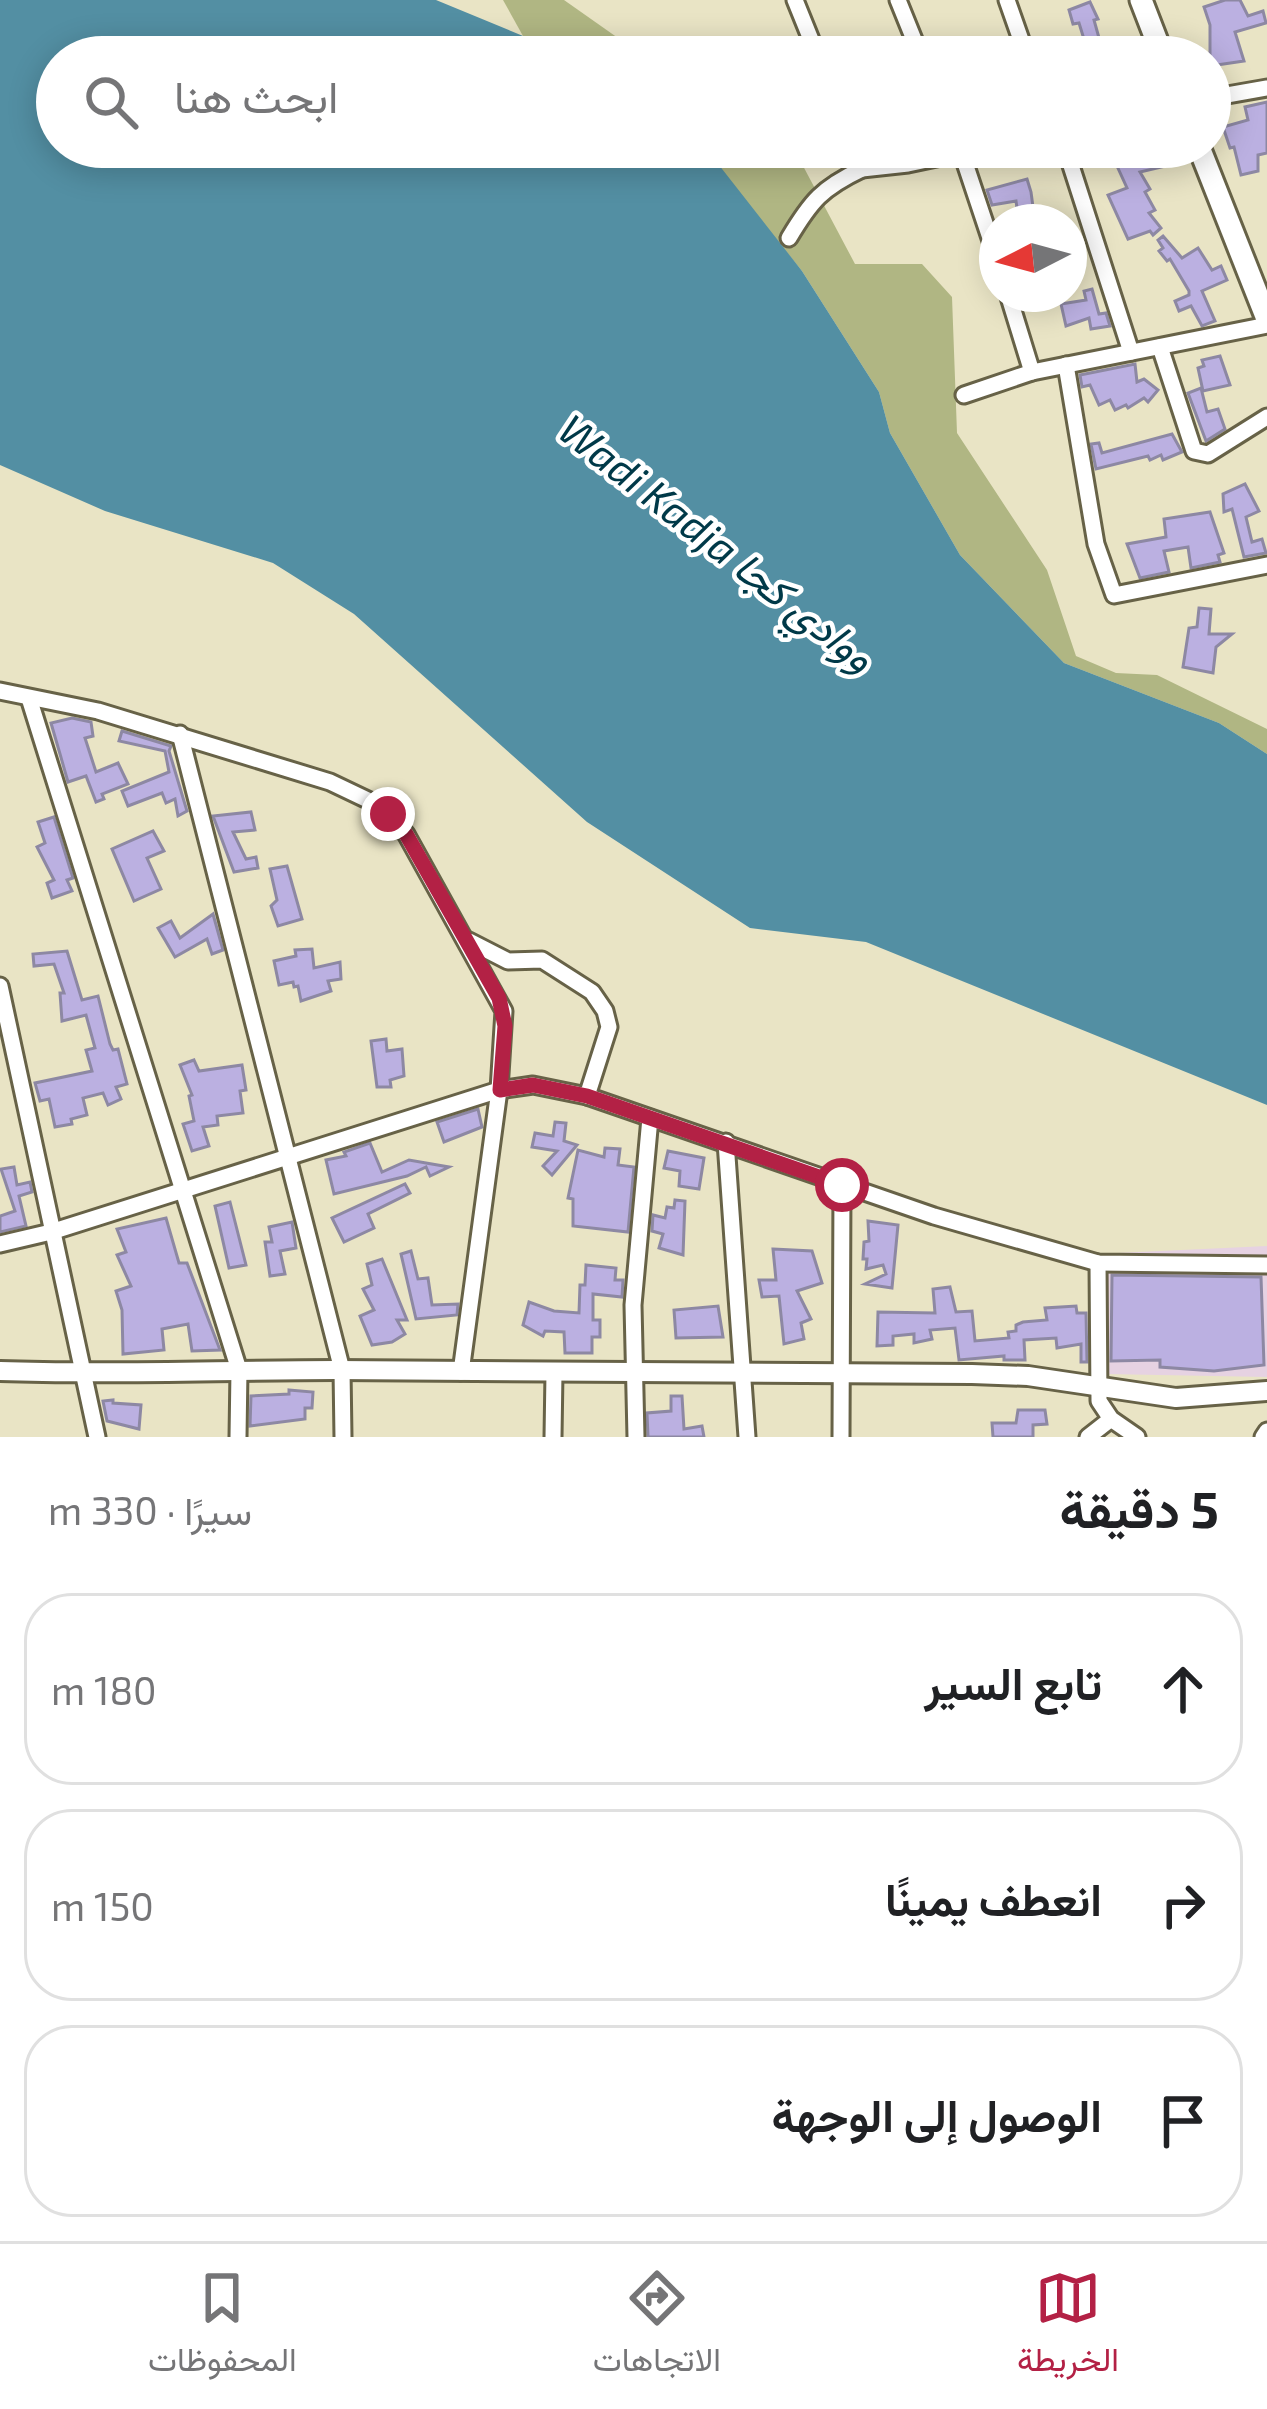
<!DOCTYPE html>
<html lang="ar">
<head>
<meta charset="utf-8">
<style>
	body { margin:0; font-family:"Exo 2",Vazirmatn,sans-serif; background:#f2f2f2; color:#202124; direction:rtl }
	.compass { position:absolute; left:979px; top:204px; width:108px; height:108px; border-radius:50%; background:#fff; box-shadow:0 6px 30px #0003; rotate:264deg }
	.stop { position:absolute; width:36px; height:36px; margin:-27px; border:9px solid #b32145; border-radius:50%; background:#fff }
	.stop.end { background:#b32145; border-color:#fff; box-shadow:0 3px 12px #0008 }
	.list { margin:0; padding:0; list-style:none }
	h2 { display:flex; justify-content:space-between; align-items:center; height:156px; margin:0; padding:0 48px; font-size:51px }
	h2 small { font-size:39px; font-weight:400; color:#757577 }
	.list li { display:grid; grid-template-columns:78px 1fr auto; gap:36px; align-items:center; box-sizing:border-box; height:192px; margin:0 24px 24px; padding:0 24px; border:3px solid #e0e0e0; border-radius:48px }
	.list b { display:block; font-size:45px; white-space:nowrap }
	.list em { font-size:39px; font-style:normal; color:#757577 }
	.icon { flex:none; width:66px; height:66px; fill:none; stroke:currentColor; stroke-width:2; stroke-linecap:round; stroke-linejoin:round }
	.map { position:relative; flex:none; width:1267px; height:1437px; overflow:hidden; direction:ltr }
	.search { position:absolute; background:#fff; box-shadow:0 6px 30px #0003; left:36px; right:36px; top:36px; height:132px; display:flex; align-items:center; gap:30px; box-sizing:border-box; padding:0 42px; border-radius:66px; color:#757577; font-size:45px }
	.sheet { height:804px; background:#fff }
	nav { display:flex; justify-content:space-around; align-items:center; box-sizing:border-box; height:168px; border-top:3px solid #e0e0e0; background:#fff; font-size:33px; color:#757577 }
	nav a { display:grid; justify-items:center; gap:6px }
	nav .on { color:#b32145 }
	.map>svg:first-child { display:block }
</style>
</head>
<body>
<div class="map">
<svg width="1267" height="1437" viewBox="0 0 1267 1437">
	<rect width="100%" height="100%" fill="#e9e4c5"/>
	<path fill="#e6d2e2" d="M1267 1246V1377L1105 1374 1096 1254Z"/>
	<g fill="#b0b683">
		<path d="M503 0H564L645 57H557L523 36Z"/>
		<path d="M701 147H793L855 264H922L952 297 957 433 1047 570 1076 656 1116 673 1157 675 1267 729V754L1219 723 1064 663 960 555 890 433 879 392 802 271Z"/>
	</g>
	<path fill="#538fa3" d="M0 0H436L523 36 557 57H57V147H701L708 151 802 271 879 392 890 433 960 555 1064 663 1219 723 1267 754V1105L866 942 750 928 587 822 354 614 273 563 105 511 0 465Z"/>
	<g fill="#bbb0e1" stroke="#8d88a3" stroke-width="3">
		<path d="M1225 0H1240L1248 16 1263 11 1266 23 1235 32 1244 61 1210 66V25L1204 7Z"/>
		<path d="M1090 2 1098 19 1094 20 1101 45 1087 49 1079 23 1073 24 1069 10Z"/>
		<path d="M1267 102V153L1258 155V171L1241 175 1234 147 1230 148 1223 127 1248 120 1245 107Z"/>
		<path d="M1125 147H1161L1166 166 1140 172 1150 189 1145 192 1155 210 1149 213 1161 228 1153 235 1150 231 1128 239 1108 195 1127 188 1117 166 1129 160Z"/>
		<path d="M1027 179 1031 192 1035 222H1019L1016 201 992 205 987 190Z"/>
		<path d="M1163 236 1182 258 1198 248 1212 270 1221 266 1227 280 1202 291 1215 321 1202 326 1191 306 1179 311 1175 301 1189 295V291L1170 259 1167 261 1159 251 1163 248 1158 240Z"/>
		<path d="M1092 289 1099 314 1106 313 1110 326 1091 329 1089 318 1066 326 1061 304 1086 300 1084 291Z"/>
		<path d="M1220 356 1230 385 1203 391 1198 368 1204 366 1202 360Z"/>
		<path d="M1135 364 1137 382 1144 379 1158 390 1148 402 1144 398 1128 408 1126 405 1115 410 1110 400 1099 405 1090 385 1082 387 1080 375Z"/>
		<path d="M1201 388 1207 412 1218 409 1225 429 1206 441 1188 393Z"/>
		<path d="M1172 434 1182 452 1163 460 1161 455 1150 460 1148 456 1096 469 1091 444 1099 443 1102 453Z"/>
		<path d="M1245 484 1259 511 1246 517 1252 542 1262 539 1266 553 1244 557 1232 509 1224 512 1223 494Z"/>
		<path d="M1210 512 1224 553 1218 555 1220 562 1191 568 1188 547 1164 551 1169 572 1140 578 1127 544 1166 537 1164 519Z"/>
		<path d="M1199 608 1211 609 1209 634H1232L1216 647 1213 673 1183 667 1189 628 1197 627Z"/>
		<path d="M72 718 91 722 93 736 85 738 96 772 118 763 128 784 102 794 104 799 96 802 86 776 68 782 60 754 51 723Z"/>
		<path d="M122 731 171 746 169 751 187 811 178 816 175 799 166 803 162 793 128 806 122 791 169 772 165 751 119 741Z"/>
		<path d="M251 812 255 830 233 832 246 859 256 857 258 868 234 872 213 816Z"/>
		<path d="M54 817 73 878 67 880 72 891 52 898 47 883 54 880 37 847 45 843 38 822Z"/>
		<path d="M153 831 164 851 147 858 161 889 134 901 112 849Z"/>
		<path d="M287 866 302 919 278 926 271 906 277 900 270 869Z"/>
		<path d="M213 914 223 950 212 954 207 939 175 957 158 928 171 921 180 938Z"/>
		<path d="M312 949 314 968 340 962 341 979 328 981 331 991 301 1001 298 986 294 987 293 982 279 985 274 961 296 956 295 950Z"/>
		<path d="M67 951 82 1000 98 996 110 1044 113 1050 118 1049 127 1084 116 1087 121 1099 108 1105 103 1093 83 1098 87 1115 71 1119 72 1124 55 1127 49 1099 40 1101 35 1083 92 1071 86 1050 95 1048 86 1015 62 1021 60 993H64L54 964 34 966 33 954Z"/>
		<path d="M386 1039 387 1051 402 1049 404 1076 390 1080 391 1087H377L371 1041Z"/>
		<path d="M194 1060 199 1071 242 1065 246 1090 240 1091 243 1113 217 1116 218 1125 203 1127 209 1146 192 1151 183 1124 194 1121 189 1096 192 1095 180 1065Z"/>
		<path d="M478 1109 482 1127 444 1142 437 1122Z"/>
		<path d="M555 1122 566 1123 564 1141 577 1145 552 1175 543 1166 557 1151 532 1147 535 1133 553 1136Z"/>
		<path d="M370 1143 382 1172 409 1160 449 1167 430 1176 426 1167 407 1176 334 1194 326 1160 346 1156 344 1152Z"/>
		<path d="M605 1148 620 1149 618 1165 634 1167 628 1232 573 1226V1199L568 1198 578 1150 604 1157Z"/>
		<path d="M668 1151 704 1158 699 1189 679 1186 680 1171 664 1168Z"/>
		<path d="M14 1167 17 1185 30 1182 32 1192 19 1196 26 1226 0 1232V1216L15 1211 1 1169Z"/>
		<path d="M405 1184 410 1193 368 1214 374 1228 344 1242 332 1218Z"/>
		<path d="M675 1200 685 1201 683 1255 659 1248 663 1234 652 1231 653 1215 665 1218 667 1207 674 1208Z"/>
		<path d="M230 1202 246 1265 229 1268 215 1206Z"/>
		<path d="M166 1218 179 1263H187L220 1350 192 1351 188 1324 162 1329 164 1350 123 1354 122 1310 116 1291 131 1286 117 1255 126 1252 117 1229Z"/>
		<path d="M868 1221 898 1225 892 1288 865 1284 886 1274 883 1265 866 1269 867 1259H863L864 1242 869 1241Z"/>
		<path d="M292 1222 296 1248 280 1251 285 1274 270 1276 265 1242H272L269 1227Z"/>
		<path d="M773 1249 812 1251 822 1283 797 1291 811 1319 801 1323 804 1339 784 1344 779 1296 762 1297 759 1280H776Z"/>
		<path d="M411 1251 418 1279 428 1278 432 1305 458 1304 457 1315 416 1319 401 1254Z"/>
		<path d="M382 1259 407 1320H397L405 1334 392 1342 372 1345 360 1316 374 1310 363 1289 372 1285 367 1264Z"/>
		<path d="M586 1265 616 1268 615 1280H623L622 1297 593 1294V1320H600V1337H592V1353H565L564 1332 545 1331 543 1336 523 1325 529 1302 554 1311 579 1313 580 1285H585Z"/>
		<path d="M1112 1275 1261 1277 1264 1365 1214 1371 1160 1367V1360L1111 1361Z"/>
		<path d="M950 1287 956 1312 972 1311 975 1341 1009 1338 1008 1332 1016 1331V1325L1023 1322 1047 1320 1045 1308 1076 1306 1077 1313H1086L1087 1362H1081V1344L1057 1348 1056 1338 1024 1340 1025 1360H1004V1356L959 1360 955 1328 930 1330 932 1339 914 1343V1334L893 1336V1345L877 1346 878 1312 935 1313 933 1289Z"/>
		<path d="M718 1306 723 1337 676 1338 674 1310Z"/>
		<path d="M289 1390 313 1392 312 1408H305V1419L250 1426 251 1396 289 1394Z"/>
		<path d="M671 1396H682L684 1429 702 1426 704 1437H648L647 1413 671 1411Z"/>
		<path d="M113 1400V1403L141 1405 139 1429 107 1421 103 1401Z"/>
		<path d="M1018 1410H1045L1047 1424 1033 1425V1437H993L992 1423H1016Z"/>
	</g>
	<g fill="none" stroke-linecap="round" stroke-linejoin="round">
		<defs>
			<g id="minor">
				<path d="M795 0 818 57"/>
				<path d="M898 0 921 57"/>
				<path d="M1007 0 1027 57"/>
				<path d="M1210 98 1267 88"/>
				<path d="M853 147 862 169 908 164 989 147"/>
				<path d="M1065 147 1131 352"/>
				<path d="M960 148 997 259"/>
				<path d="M789 238C811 201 822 188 862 169"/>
				<path d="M1008 294 1032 372"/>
				<path d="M1160 347 1194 451 1208 454 1267 417"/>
				<path d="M1066 365 1096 544 1114 595 1267 565"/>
				<path d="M964 395 1032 372 1267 325"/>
				<path d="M0 691 98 711 330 782 374 803 406 834 504 1011 499 1090 461 1372"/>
				<path d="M29 698 239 1370 238 1437"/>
				<path d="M180 734 342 1370 343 1437"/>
				<path d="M469 941 508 961 542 960 592 992 605 1011 609 1027 587 1096"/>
				<path d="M0 986 97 1437"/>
				<path d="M726 1142 747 1437"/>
				<path d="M0 1244 51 1232 499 1090 533 1085 587 1096 934 1216 1098 1263 1267 1265"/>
				<path d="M1098 1263 1099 1401 1111 1419 1137 1437"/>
				<path d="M553 1437 554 1373"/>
				<path d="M636 1437 633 1305 650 1118"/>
				<path d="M841 1437 842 1185"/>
				<path d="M1088 1437 1111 1419"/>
				<path d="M1263 1437 1267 1431"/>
			</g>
			<path id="tertiary" d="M0 1371C112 1375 224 1370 336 1370 548 1371 760 1374 972 1374L1028 1376 1176 1398 1267 1391"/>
			<g id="secondary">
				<path d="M1141 0 1163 57"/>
				<path d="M1199 147 1267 319"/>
			</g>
		</defs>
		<use href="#minor" stroke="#676247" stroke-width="21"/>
		<use href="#tertiary" stroke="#676247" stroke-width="24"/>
		<use href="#secondary" stroke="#676247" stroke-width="27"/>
		<use href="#minor" stroke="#fff" stroke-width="15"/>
		<use href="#tertiary" stroke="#fff" stroke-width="18"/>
		<use href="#secondary" stroke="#fff" stroke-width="21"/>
	</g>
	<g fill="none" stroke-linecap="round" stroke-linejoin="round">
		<path stroke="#b32145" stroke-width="15" d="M388 814 406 834 499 998 505 1026 500 1090 533 1085 587 1096 842 1185"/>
	</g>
	<g text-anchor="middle" stroke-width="9" stroke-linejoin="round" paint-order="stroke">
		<g font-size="42" font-style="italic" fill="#003948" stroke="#fff">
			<text transform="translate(717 543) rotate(38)" y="15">Wadi Kadja ووادي كجا</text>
		</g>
	</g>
</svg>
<svg class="compass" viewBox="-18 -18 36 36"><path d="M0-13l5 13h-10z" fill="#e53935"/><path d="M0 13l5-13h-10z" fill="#757577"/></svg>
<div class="stop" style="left:842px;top:1185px"></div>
<div class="stop end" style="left:388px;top:814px"></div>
<div class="search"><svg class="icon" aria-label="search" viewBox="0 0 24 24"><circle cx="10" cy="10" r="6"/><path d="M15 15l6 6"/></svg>ابحث هنا</div>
</div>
<section class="sheet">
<h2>5 دقيقة<small>سيرًا · 330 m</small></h2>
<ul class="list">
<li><svg class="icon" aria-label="ahead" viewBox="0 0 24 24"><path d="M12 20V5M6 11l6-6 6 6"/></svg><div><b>تابع السير</b></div><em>180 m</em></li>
<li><svg class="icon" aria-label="right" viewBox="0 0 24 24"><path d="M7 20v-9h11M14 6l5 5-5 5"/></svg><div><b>انعطف يمينًا</b></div><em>150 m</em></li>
<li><svg class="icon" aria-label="arrive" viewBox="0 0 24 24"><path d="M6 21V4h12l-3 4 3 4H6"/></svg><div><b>الوصول إلى الوجهة</b></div></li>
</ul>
</section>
<nav>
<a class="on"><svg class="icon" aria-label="map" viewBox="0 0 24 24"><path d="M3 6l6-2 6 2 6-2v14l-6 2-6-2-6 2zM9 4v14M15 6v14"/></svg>الخريطة</a>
<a><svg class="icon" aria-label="directions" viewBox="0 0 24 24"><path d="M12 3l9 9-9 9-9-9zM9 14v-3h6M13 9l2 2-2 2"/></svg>الاتجاهات</a>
<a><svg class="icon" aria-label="saved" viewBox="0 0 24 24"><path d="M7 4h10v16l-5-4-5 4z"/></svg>المحفوظات</a>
</nav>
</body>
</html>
